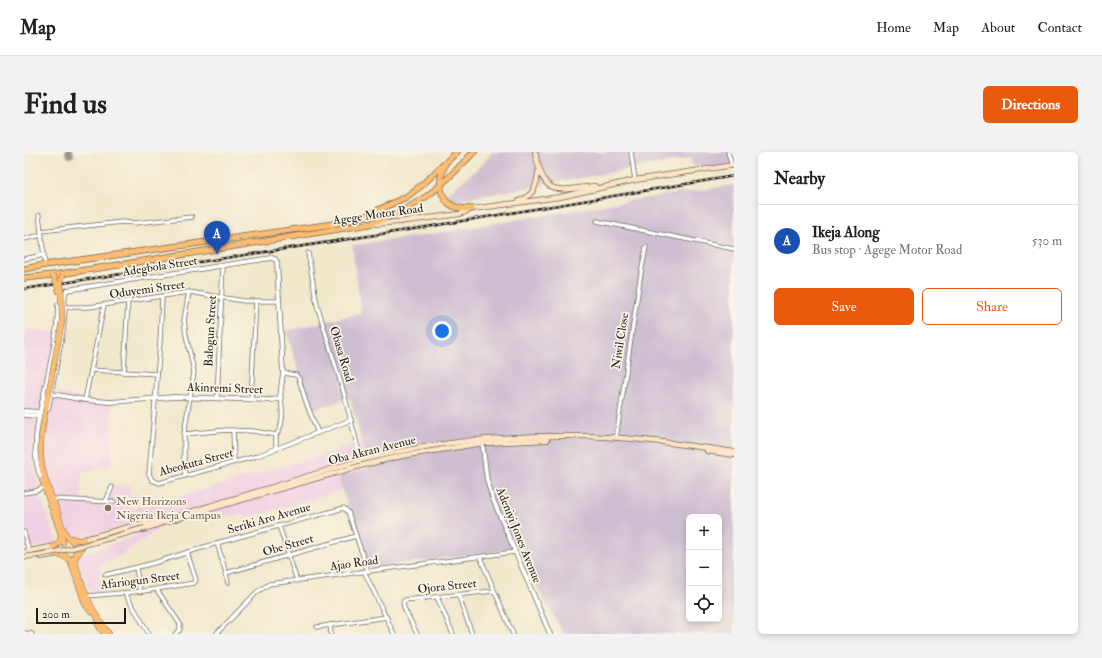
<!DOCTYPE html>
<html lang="en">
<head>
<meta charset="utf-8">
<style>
	body { margin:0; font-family:"IM FELL Double Pica",serif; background:#f2f2f2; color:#202124 }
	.controls { position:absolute; right:12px; bottom:12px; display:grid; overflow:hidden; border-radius:6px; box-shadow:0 2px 6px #0003 }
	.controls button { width:36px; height:36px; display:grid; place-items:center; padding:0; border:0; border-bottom:1px solid #e0e0e0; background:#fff; color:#202124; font:20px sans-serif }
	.scale { position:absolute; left:12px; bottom:10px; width:90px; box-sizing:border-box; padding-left:4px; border:2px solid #1c1c1c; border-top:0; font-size:11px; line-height:14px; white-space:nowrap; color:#1c1c1c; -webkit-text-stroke:3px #fcf5e5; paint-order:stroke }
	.you { position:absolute; left:418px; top:179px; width:14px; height:14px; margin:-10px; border:3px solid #fff; border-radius:50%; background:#1a73e8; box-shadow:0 0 0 6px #1a73e833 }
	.badge { display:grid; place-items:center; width:26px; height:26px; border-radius:50%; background:#ea580c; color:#fff; font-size:13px; font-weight:700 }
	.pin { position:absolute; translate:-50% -33px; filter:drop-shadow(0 1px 2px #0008) }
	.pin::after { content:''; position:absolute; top:21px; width:14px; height:12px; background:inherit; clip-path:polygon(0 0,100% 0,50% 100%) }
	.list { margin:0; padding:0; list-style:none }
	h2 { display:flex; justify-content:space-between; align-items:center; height:52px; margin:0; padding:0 16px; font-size:17px }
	h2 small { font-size:13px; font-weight:400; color:#757577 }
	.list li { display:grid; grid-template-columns:26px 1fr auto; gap:12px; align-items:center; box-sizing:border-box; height:72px; padding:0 16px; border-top:1px solid #e0e0e0 }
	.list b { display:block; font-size:15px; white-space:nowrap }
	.list p { margin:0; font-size:13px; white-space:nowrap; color:#757577 }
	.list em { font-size:13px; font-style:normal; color:#757577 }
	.actions { display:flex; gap:8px; padding:12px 16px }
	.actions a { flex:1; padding:9px 0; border:1px solid #ea580c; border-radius:6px; text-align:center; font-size:14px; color:#ea580c }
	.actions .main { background:#ea580c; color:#fff }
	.icon { flex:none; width:22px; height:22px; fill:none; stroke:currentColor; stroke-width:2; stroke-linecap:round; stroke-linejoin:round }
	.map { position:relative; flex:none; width:710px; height:482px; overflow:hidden; border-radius:6px }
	header { display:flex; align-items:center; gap:24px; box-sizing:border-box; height:56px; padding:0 20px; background:#fff; border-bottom:1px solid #e0e0e0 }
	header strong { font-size:19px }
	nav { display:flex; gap:22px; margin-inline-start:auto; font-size:14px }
	.intro { display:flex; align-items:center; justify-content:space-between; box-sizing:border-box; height:96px; padding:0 24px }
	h1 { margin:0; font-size:28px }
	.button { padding:10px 18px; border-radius:6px; background:#ea580c; color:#fff; font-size:14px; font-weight:700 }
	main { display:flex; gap:24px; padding:0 24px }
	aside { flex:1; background:#fff; border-radius:6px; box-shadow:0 2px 6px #0003 }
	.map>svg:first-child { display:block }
</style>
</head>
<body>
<header>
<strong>Map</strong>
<nav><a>Home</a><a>Map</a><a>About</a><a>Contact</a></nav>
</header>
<div class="intro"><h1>Find us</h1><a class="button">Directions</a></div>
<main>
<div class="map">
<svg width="710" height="482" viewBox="0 0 710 482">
	<rect width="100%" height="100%" fill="#fcf5e5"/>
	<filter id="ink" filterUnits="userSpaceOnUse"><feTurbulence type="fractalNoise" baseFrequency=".025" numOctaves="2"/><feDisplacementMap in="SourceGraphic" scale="8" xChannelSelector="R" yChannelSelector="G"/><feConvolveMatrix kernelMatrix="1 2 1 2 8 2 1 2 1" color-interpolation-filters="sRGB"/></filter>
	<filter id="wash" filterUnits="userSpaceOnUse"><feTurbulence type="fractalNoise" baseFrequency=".012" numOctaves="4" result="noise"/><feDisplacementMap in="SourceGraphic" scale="16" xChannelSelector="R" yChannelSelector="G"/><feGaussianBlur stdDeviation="0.9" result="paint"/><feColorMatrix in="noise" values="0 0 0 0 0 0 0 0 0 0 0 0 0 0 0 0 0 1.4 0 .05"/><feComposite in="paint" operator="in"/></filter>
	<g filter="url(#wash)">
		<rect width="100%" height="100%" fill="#f1e8cc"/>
		<path fill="#f1d0e3" d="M0 177 39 181 28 240 88 251V313L58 321 57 350 89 353 91 348H85L91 332 105 333 106 353H103L104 358 152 346 338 291 345 316 314 325 318 338 235 363 193 364 143 371 96 404 75 411 78 441H66L56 416V403L110 385 107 372 53 387 46 384 33 349 30 346 20 310 21 268H13L9 302 15 341 33 390 19 394 0 397Z"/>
		<g fill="#cebed1" fill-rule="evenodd">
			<path d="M468 0H706L710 12V17L668 13 667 6 429 49 424 41 459 12Z"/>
			<path d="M710 33V482H540L515 439 497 396 345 416 314 325 345 316 326 246 287 258 262 179 337 161 328 93 396 84 610 48ZM665 365H695V467H665Z"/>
		</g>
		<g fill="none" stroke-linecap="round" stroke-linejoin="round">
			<path stroke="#868274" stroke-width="8" d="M45 0 46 2"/>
		</g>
	</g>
	<g filter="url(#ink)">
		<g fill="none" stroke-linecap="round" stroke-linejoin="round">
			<defs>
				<g id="minor">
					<path d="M607 0 611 28"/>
					<path d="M704 0 708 14"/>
					<path d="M15 63 21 113"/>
					<path d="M573 69 710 97"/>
					<path d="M17 79 98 70 111 71 168 65"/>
					<path d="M0 87 18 83"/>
					<path d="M284 101 293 153 319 238 337 308"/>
					<path d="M0 107 20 103"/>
					<path d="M138 145 136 190 125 322 128 328 135 331 233 304 327 268"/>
					<path d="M41 155H65L165 140 220 149H254"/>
					<path d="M67 218 133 222"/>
					<path d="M100 220 104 149"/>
					<path d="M259 221 272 223 275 227 282 250 294 281"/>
					<path d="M193 246 199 114"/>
					<path d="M227 247 232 149"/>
					<path d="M61 248 80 153"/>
					<path d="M209 278 210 310"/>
					<path d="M160 282 203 278 229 279 252 283V297"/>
					<path d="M252 283C261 271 258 258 257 244"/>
					<path d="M592 286 616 127 622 95"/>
					<path d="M161 323 160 311V282L170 220 162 183 160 168 165 140"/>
					<path d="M0 341 12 339 20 335"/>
					<path d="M28 347 90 350"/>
					<path d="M82 349 88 335"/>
					<path d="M255 374 273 429"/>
					<path d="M0 380 5 400"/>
					<path d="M193 391 202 421 204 431"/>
					<path d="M456 405 489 482"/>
					<path d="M112 416 116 440"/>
					<path d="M340 419 370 482"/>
					<path d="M202 421 332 384"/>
					<path d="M81 423 130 411 193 391 320 356 324 360 344 419"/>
					<path d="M133 438 156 472V478L151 482"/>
					<path d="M101 441 125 482"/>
					<path d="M434 442 448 482"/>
					<path d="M63 444 120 439 170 431 172 428 163 400"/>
					<path d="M413 445 429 482"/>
					<path d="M306 473 307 482"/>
					<path d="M293 475 363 465"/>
					<path d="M0 481 8 482"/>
					<path d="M192 482 233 440 245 432 491 400"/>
					<path d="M393 482 380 456 379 450 381 448 470 439"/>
				</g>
				<g id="tertiary">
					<path d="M24 257 39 178 41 155 40 153 41 141 43 138 247 106 251 107 253 110 259 221 256 245 254 247 247 248 150 245 86 250 61 248 28 242"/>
					<path d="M0 259 16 260"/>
					<path d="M0 263 15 264"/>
					<path d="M458 289 463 328 468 345 526 482"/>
					<path d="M18 328C3 298 18 254 24 223 29 200 34 177 34 153L38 152 40 153"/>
				</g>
				<g id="secondary">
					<path d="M511 0C520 45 531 39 571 34"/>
					<path d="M495 49C509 44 513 34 514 20"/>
					<path d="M349 72 374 70 436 62 448 57 536 45 611 28 710 13"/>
					<path d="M683 299 710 303"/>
					<path d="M144 369 339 313 377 304 459 291 523 288"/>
					<path d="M120 374 337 308C406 291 477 283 547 284 602 284 656 292 710 300"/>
					<path d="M119 378 143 369"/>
					<path d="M57 388 123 370"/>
					<path d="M0 400 32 394"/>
					<path d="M16 405 34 402"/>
				</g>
				<g id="primary">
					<path d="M24 244C20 267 14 291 18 314 21 330 28 346 34 361 37 371 40 384 49 390"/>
					<path d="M18 328 39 388V391"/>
					<path d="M46 386 53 388H60"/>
					<path d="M29 395 36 389 37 385"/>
					<path d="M52 400 50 406C57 433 67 460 85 482"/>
					<path d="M31 402 38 403 43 407"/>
					<path d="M41 403 46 407 61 452 67 460"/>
					<path d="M52 405 57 397"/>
					<path d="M73 471 80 482"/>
				</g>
				<g id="trunk">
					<path d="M420 15C414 28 415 47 429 54 435 57 442 57 448 57"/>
					<path d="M0 117 21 113 309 72 342 64 382 45 398 33 433 0"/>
					<path d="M0 126 29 123 101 112 345 72C366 65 385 57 403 44 420 32 435 15 450 0"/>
				</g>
			</defs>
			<use href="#minor" stroke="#67635a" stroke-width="5"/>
			<use href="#tertiary" stroke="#67635a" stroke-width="5.5"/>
			<use href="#secondary" stroke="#67635a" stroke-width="6"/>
			<use href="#primary" stroke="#67635a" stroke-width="6"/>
			<use href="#trunk" stroke="#67635a" stroke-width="7"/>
			<use href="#minor" stroke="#fff" stroke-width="3.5"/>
			<use href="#tertiary" stroke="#fff" stroke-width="4"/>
			<use href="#secondary" stroke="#fee4c5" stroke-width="4.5"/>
			<use href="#primary" stroke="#fdbc6f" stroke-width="5"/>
			<use href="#trunk" stroke="#fdbc6f" stroke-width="5.5"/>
			<defs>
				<path id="rail" d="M0 137 390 77 710 24"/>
			</defs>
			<use href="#rail" stroke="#1c1c1c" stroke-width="2.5"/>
			<use href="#rail" stroke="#fcf5e5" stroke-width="1" stroke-dasharray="3" stroke-linecap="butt"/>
			<defs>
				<path id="secondary-bridge" d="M0 405C42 400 81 387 121 376"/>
				<g id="primary-bridge">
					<path d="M29 123 34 135 35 141"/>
					<path d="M24 244 38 169 37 130 39 122"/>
				</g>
			</defs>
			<use href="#secondary-bridge" stroke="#67635a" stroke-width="6" stroke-linecap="butt"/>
			<use href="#primary-bridge" stroke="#67635a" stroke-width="6" stroke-linecap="butt"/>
			<use href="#secondary-bridge" stroke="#fee4c5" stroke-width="4.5"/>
			<use href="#primary-bridge" stroke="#fdbc6f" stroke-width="5"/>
		</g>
	</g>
	<circle fill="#8d6e63" stroke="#fcf5e5" stroke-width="1.5" cx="84" cy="356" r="4"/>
	<g text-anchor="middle" stroke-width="3.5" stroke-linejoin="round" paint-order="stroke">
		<g font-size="12" fill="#1c1c1c" stroke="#fcf5e5">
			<text transform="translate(354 62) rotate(-8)" y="4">Agege Motor Road</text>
			<text transform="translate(136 114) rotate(-9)" y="4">Adegbola Street</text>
			<text transform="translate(123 137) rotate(-8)" y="4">Oduyemi Street</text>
			<text transform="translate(186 179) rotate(-87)" y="4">Balogun Street</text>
			<text transform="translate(596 189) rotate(-81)" y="4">Niwil Close</text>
			<text transform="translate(318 202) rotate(73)" y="4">Obasa Road</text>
			<text transform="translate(201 236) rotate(2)" y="4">Akinremi Street</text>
			<text transform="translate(348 298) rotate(-14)" y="4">Oba Akran Avenue</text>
			<text transform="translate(172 310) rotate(-15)" y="4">Abeokuta Street</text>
			<text transform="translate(245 366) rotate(-16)" y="4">Seriki Aro Avenue</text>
			<text transform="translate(495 383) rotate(68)" y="4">Adeniyi Jones Avenue</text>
			<text transform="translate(264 393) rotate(-16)" y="4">Obe Street</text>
			<text transform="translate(330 411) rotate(-8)" y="4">Ajao Road</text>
			<text transform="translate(116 428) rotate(-7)" y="4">Afariogun Street</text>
			<text transform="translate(423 434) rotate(-6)" y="4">Ojora Street</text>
		</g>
		<g font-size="12" fill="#785e54" stroke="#fcf5e5" text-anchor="start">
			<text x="92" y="353">New Horizons<tspan x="92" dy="14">Nigeria Ikeja Campus</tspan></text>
		</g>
	</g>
</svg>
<div class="controls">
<button>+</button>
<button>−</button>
<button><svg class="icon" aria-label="locate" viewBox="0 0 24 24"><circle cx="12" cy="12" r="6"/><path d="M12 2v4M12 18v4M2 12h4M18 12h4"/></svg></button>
</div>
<div class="scale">200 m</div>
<div class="you"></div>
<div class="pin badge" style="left:193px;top:102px;background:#1a4fb4">A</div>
</div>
<aside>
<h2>Nearby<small></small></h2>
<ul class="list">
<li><span class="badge" style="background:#1a4fb4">A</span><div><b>Ikeja Along</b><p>Bus stop · Agege Motor Road</p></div><em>530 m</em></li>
</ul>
<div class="actions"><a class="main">Save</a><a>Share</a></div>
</aside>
</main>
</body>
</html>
